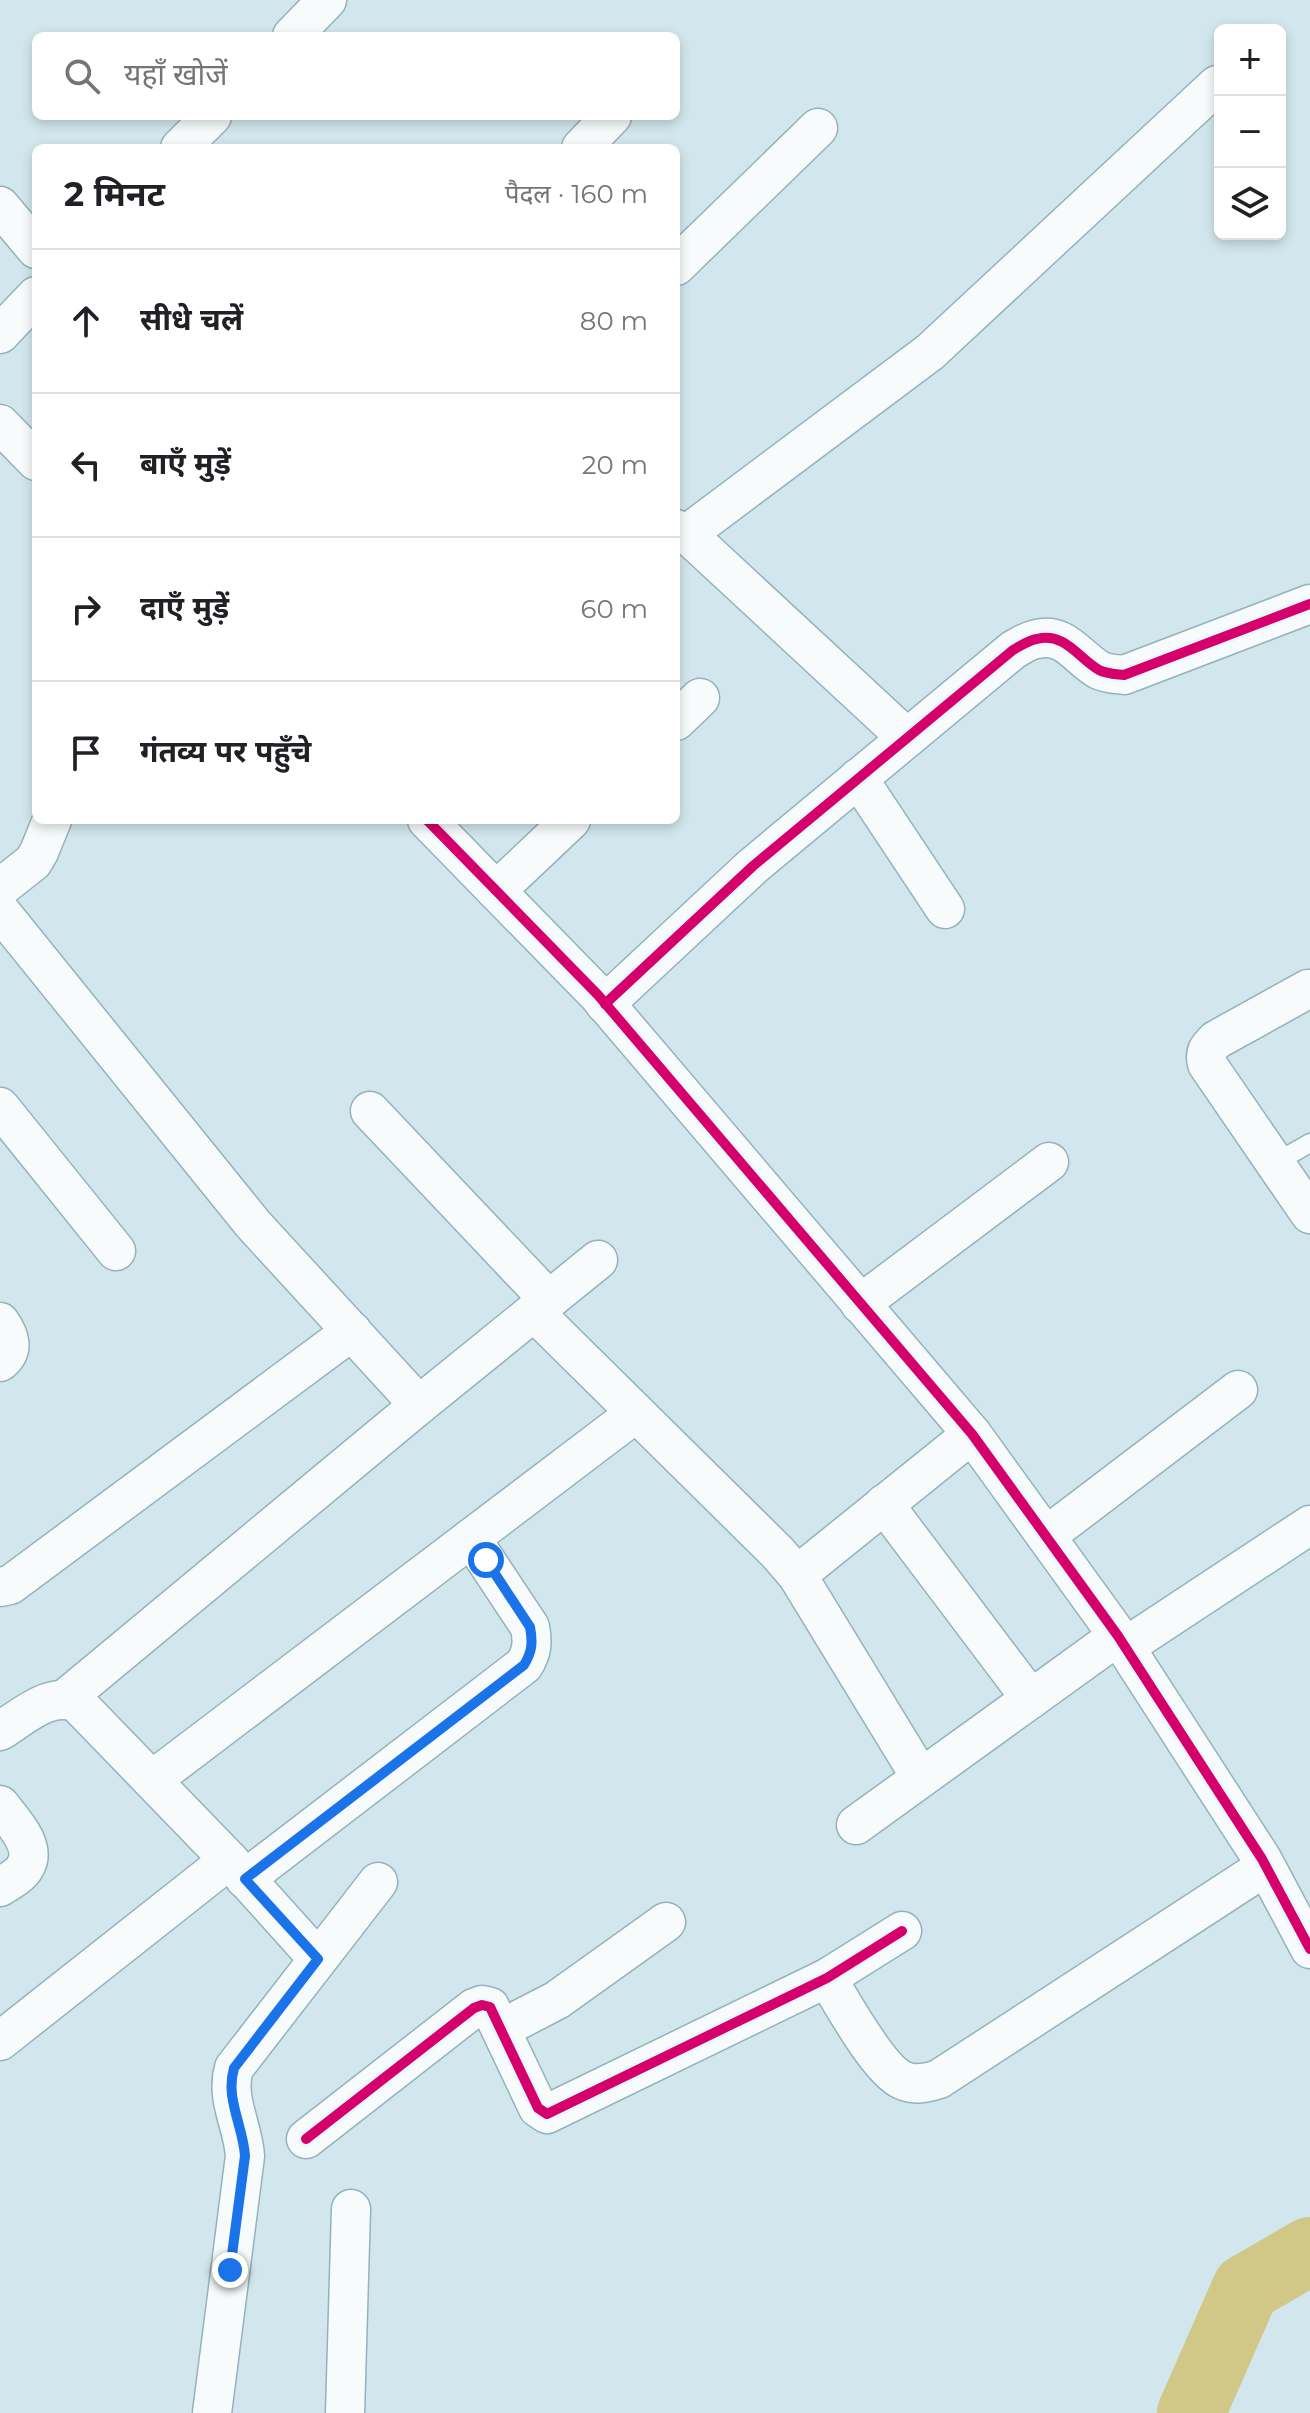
<!DOCTYPE html>
<html lang="hi">
<head>
<meta charset="utf-8">
<style>
	body { margin:0; font-family:Montserrat,"Noto Sans Devanagari",sans-serif; background:#f2f2f2; color:#202124 }
	.controls { position:absolute; right:24px; top:24px; display:grid; overflow:hidden; border-radius:12px; box-shadow:0 4px 12px #0003 }
	.controls button { width:72px; height:72px; display:grid; place-items:center; padding:0; border:0; border-bottom:2px solid #e0e0e0; background:#fff; color:#202124; font:40px sans-serif }
	.stop { position:absolute; width:24px; height:24px; margin:-18px; border:6px solid #1a73e8; border-radius:50%; background:#fff }
	.stop.end { background:#1a73e8; border-color:#fff; box-shadow:0 2px 8px #0008 }
	.list { margin:0; padding:0; list-style:none }
	h2 { display:flex; justify-content:space-between; align-items:center; height:104px; margin:0; padding:0 32px; font-size:34px }
	h2 small { font-size:26px; font-weight:400; color:#757577 }
	.list li { display:grid; grid-template-columns:52px 1fr auto; gap:24px; align-items:center; box-sizing:border-box; height:144px; padding:0 32px; border-top:2px solid #e0e0e0 }
	.list b { display:block; font-size:30px; white-space:nowrap }
	.list em { font-size:26px; font-style:normal; color:#757577 }
	.icon { flex:none; width:44px; height:44px; fill:none; stroke:currentColor; stroke-width:2; stroke-linecap:round; stroke-linejoin:round }
	.map { position:relative; flex:none; width:1310px; height:2413px; overflow:hidden }
	.search { position:absolute; background:#fff; box-shadow:0 4px 12px #0003; left:32px; top:32px; width:648px; height:88px; display:flex; align-items:center; gap:20px; box-sizing:border-box; padding:0 28px; border-radius:12px; color:#757577; font-size:30px }
	.panel { position:absolute; background:#fff; box-shadow:0 4px 12px #0003; left:32px; top:144px; width:648px; height:680px; border-radius:12px }
	.map>svg:first-child { display:block }
</style>
</head>
<body>
<div class="map">
<svg width="1310" height="2413" viewBox="0 0 1310 2413">
	<rect width="100%" height="100%" fill="#d2e7ed"/>
	<g fill="none" stroke-linecap="round" stroke-linejoin="round">
		<path stroke="#d1c786" stroke-width="68" d="M1191 2413 1246 2288 1310 2251"/>
		<defs>
			<path id="service" d="M1275 1163 1310 1143"/>
			<g id="minor">
				<path d="M292 36 327 0"/>
				<path d="M180 148 212 116"/>
				<path d="M581 148 612 116"/>
				<path d="M0 206 36 249"/>
				<path d="M676 266 818 128"/>
				<path d="M0 334 36 296"/>
				<path d="M0 424 36 461"/>
				<path d="M676 529 687 534 907 738"/>
				<path d="M687 534 930 352 1217 85"/>
				<path d="M676 721 700 698"/>
				<path d="M858 778 945 909"/>
				<path d="M427 820 598 995 972 1434 1118 1636 1262 1859 1310 1949"/>
				<path d="M0 888 33 862 39 852 52 820"/>
				<path d="M496 891 571 820"/>
				<path d="M0 911 253 1224 419 1405"/>
				<path d="M1308 989 1216 1040C1208 1048 1204 1052 1207 1064L1310 1214"/>
				<path d="M605 1004 753 866 1013 650C1020 646 1029 640 1037 639 1065 632 1078 658 1099 670 1107 674 1116 674 1124 675L1310 604"/>
				<path d="M0 1107 116 1251"/>
				<path d="M370 1111 549 1300"/>
				<path d="M860 1304 1049 1162"/>
				<path d="M534 1312 777 1552 797 1575 921 1778"/>
				<path d="M0 1322C10 1336 15 1350 0 1362"/>
				<path d="M884 1504 1031 1699"/>
				<path d="M1046 1536 1238 1390"/>
				<path d="M797 1575 972 1434"/>
				<path d="M0 1587 10 1585 352 1331"/>
				<path d="M1125 1647 1310 1525"/>
				<path d="M66 1698 419 1405 598 1260"/>
				<path d="M0 1731C23 1717 50 1691 77 1703L229 1860 318 1959"/>
				<path d="M152 1780 636 1413"/>
				<path d="M0 1805C12 1821 38 1846 25 1867 21 1875 8 1882 0 1887"/>
				<path d="M856 1825 1118 1636"/>
				<path d="M245 1879 524 1665C532 1652 533 1643 530 1627L471 1538"/>
				<path d="M827 1978C842 2002 878 2069 902 2080 914 2086 927 2083 939 2079L1265 1867"/>
				<path d="M501 2029 557 2000 666 1922"/>
				<path d="M0 2041 229 1860"/>
				<path d="M306 2139 474 2008 482 2005 490 2007 538 2108 547 2114 827 1978 902 1931"/>
				<path d="M212 2413 245 2156C243 2125 225 2099 234 2068L378 1882"/>
				<path d="M345 2413 351 2209"/>
			</g>
		</defs>
		<use href="#service" stroke="#93b3bb" stroke-width="21"/>
		<use href="#minor" stroke="#93b3bb" stroke-width="41"/>
		<use href="#service" stroke="#f8fbfc" stroke-width="18"/>
		<use href="#minor" stroke="#f8fbfc" stroke-width="38"/>
		<defs>
			<g id="cycleway">
				<path d="M427 820 598 995 972 1434 1118 1636 1262 1859 1310 1949"/>
				<path d="M605 1004 753 866 1013 650C1020 646 1029 640 1037 639 1065 632 1078 658 1099 670 1107 674 1116 674 1124 675L1310 604"/>
				<path d="M306 2139 474 2008 482 2005 490 2007 538 2108 547 2114 827 1978 902 1931"/>
			</g>
		</defs>
		<use href="#cycleway" stroke="#e4f7fc" stroke-width="15"/>
		<use href="#cycleway" stroke="#d6006c" stroke-width="10"/>
	</g>
	<g fill="none" stroke-linecap="round" stroke-linejoin="round">
		<path stroke="#1a73e8" stroke-width="10" d="M230 2270 245 2156C243 2125 225 2099 234 2068L318 1959 245 1879 524 1665C532 1652 533 1643 530 1627L486 1560"/>
	</g>
</svg>
<div class="controls">
<button>+</button>
<button>−</button>
<button><svg class="icon" aria-label="layers" viewBox="0 0 24 24"><path d="M12 4l9 5-9 5-9-5zM3 14l9 5 9-5"/></svg></button>
</div>
<div class="stop" style="left:486px;top:1560px"></div>
<div class="stop end" style="left:230px;top:2270px"></div>
<div class="search"><svg class="icon" aria-label="search" viewBox="0 0 24 24"><circle cx="10" cy="10" r="6"/><path d="M15 15l6 6"/></svg>यहाँ खोजें</div>
<section class="panel">
<h2>2 मिनट<small>पैदल · 160 m</small></h2>
<ul class="list">
<li><svg class="icon" aria-label="ahead" viewBox="0 0 24 24"><path d="M12 20V5M6 11l6-6 6 6"/></svg><div><b>सीधे चलें</b></div><em>80 m</em></li>
<li><svg class="icon" aria-label="left" viewBox="0 0 24 24"><path d="M17 20v-9H6M10 6l-5 5 5 5"/></svg><div><b>बाएँ मुड़ें</b></div><em>20 m</em></li>
<li><svg class="icon" aria-label="right" viewBox="0 0 24 24"><path d="M7 20v-9h11M14 6l5 5-5 5"/></svg><div><b>दाएँ मुड़ें</b></div><em>60 m</em></li>
<li><svg class="icon" aria-label="arrive" viewBox="0 0 24 24"><path d="M6 21V4h12l-3 4 3 4H6"/></svg><div><b>गंतव्य पर पहुँचे</b></div></li>
</ul>
</section>
</div>
</body>
</html>
